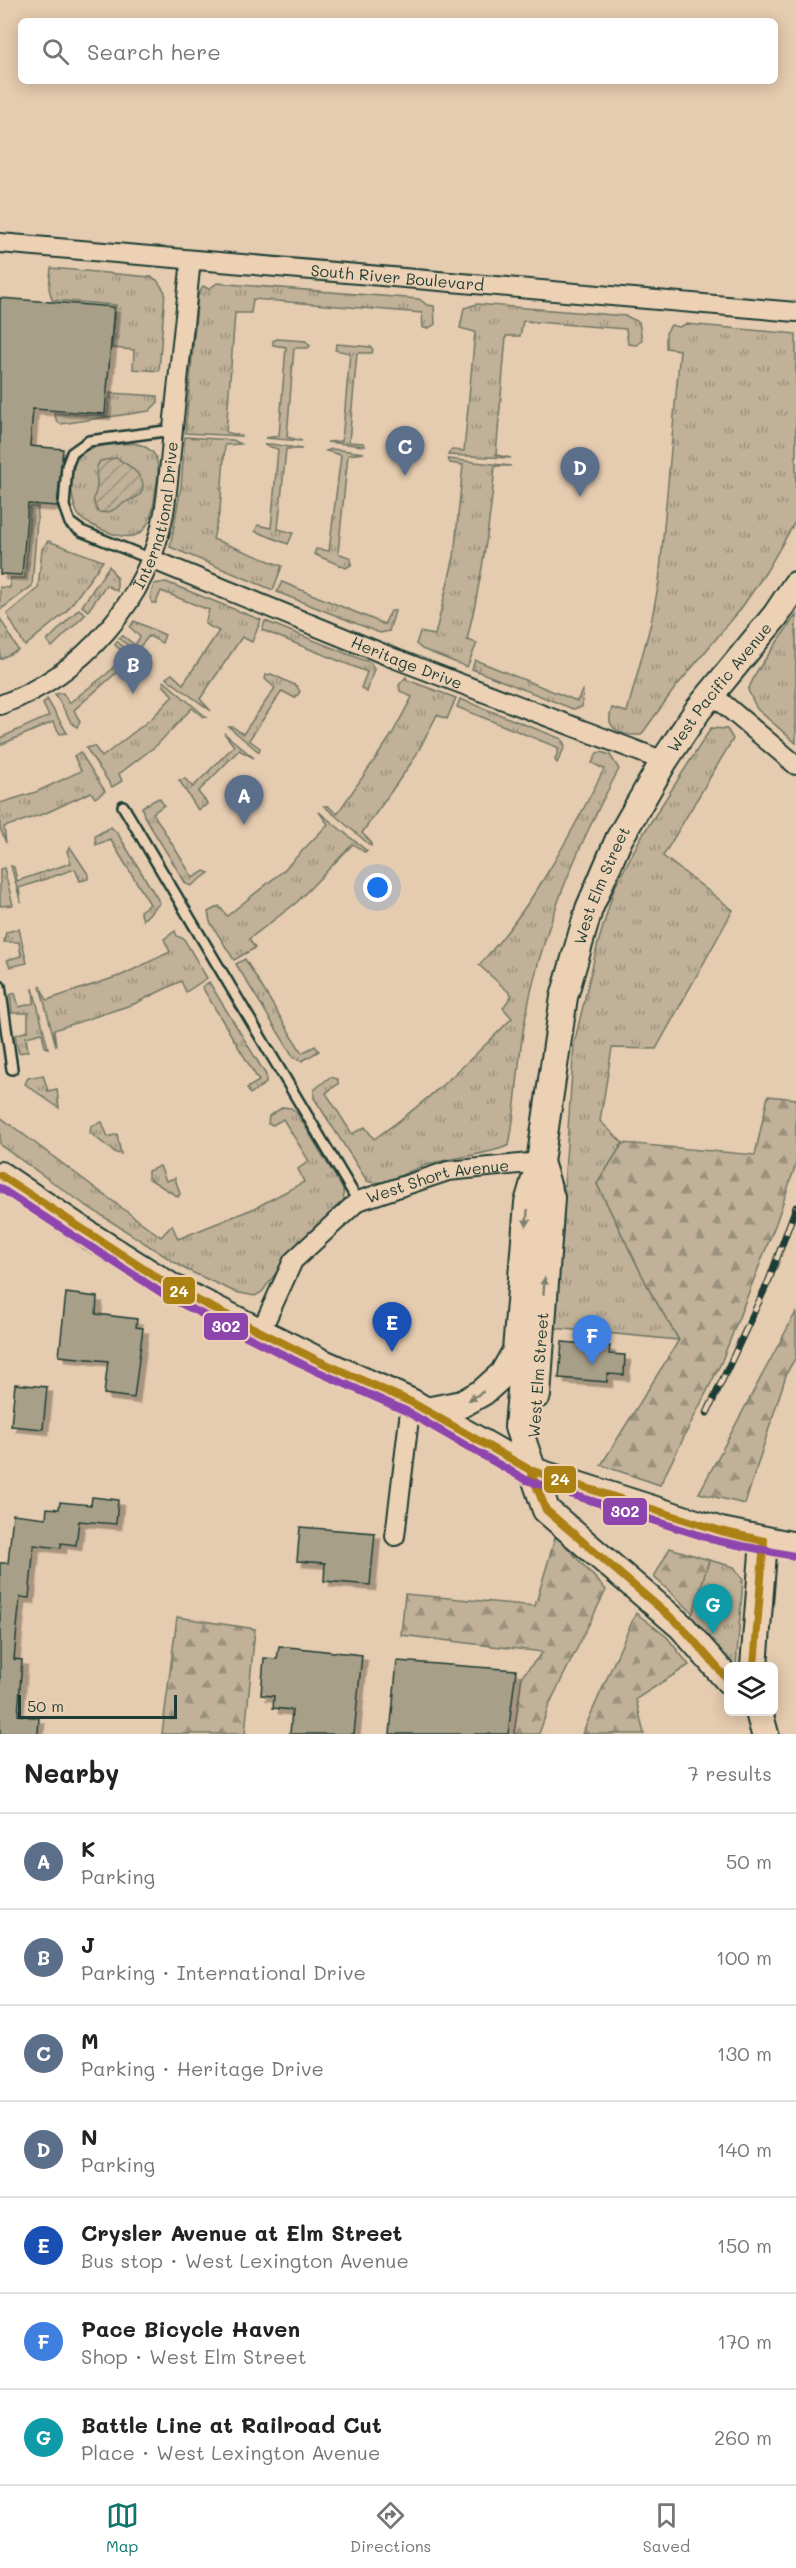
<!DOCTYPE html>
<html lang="en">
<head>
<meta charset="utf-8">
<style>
	body { margin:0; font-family:Mali,sans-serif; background:#f6f6f6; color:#222 }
	.controls { position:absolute; right:18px; bottom:18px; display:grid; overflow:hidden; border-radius:9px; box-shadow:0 3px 15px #0003 }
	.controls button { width:54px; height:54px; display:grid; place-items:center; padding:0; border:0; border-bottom:2px solid #e0e0e0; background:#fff; color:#222; font:30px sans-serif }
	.scale { position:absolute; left:18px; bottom:15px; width:159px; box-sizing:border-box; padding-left:6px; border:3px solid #1f3d34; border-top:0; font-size:16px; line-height:21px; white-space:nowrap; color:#1f3d34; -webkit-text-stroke:4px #edd1b4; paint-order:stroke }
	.you { position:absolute; left:378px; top:888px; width:21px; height:21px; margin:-15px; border:4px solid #fff; border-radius:50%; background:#1a73e8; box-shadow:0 0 0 9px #1a73e833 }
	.badge { display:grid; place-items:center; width:39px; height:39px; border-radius:50%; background:#0f766e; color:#fff; font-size:20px; font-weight:700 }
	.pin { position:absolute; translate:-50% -50px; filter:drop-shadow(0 2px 3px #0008) }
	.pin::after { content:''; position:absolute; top:32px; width:21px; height:18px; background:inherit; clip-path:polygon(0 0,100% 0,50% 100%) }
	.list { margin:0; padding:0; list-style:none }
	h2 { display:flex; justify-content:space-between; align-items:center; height:78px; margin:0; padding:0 24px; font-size:26px }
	h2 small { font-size:20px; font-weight:400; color:#767676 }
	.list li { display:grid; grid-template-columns:39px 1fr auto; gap:18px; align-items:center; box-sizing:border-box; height:96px; padding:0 24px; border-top:2px solid #e0e0e0 }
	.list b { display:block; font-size:22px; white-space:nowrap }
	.list p { margin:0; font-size:20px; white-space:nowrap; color:#767676 }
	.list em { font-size:20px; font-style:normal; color:#767676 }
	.icon { flex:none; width:33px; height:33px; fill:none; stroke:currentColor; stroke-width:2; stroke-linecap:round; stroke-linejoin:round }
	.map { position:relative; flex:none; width:796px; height:1734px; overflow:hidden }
	.search { position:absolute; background:#fff; box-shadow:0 3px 15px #0003; left:18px; right:18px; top:18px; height:66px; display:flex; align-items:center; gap:15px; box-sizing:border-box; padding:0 21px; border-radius:9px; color:#767676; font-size:22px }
	.sheet { height:750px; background:#fff }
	nav { display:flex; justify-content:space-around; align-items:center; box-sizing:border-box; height:84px; border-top:2px solid #e0e0e0; background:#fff; font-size:16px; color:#767676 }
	nav a { display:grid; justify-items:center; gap:3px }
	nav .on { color:#0f766e }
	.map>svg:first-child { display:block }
</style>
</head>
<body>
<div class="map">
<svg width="796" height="1734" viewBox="0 0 796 1734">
	<defs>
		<pattern id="grass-tufts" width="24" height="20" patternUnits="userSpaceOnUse" patternTransform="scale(1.5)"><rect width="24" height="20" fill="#c0b198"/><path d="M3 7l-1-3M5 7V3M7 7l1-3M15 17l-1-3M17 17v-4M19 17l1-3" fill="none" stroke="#9b917d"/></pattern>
		<pattern id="forest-firs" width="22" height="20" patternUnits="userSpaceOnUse" patternTransform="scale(1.5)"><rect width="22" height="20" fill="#c0b198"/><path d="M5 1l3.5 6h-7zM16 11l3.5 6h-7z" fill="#9b917d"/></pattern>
		<pattern id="garden-furrows" width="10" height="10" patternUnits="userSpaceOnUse" patternTransform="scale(1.5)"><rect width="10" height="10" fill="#c0b198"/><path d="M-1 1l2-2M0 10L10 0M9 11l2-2" fill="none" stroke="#9b917d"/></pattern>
		<filter id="shadow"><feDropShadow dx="5.5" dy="5.5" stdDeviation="0" flood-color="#0004"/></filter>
	</defs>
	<rect width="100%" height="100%" fill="#e5cbaf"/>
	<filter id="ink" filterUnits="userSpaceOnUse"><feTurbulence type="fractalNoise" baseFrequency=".0167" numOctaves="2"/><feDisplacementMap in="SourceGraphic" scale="12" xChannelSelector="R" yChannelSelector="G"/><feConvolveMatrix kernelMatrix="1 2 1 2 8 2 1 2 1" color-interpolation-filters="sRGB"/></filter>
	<g filter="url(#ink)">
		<g fill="url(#grass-tufts)" stroke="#707766" stroke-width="1.5">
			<path d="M51 268 151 277 157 280 165 292 159 371 133 369 134 350 112 348 116 305 52 300 49 288Z"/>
			<path d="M217 283 419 299 427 305 434 306 435 324 429 328H423L422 313 253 299 251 313H235L226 432 242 436 185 433 198 295 203 286 209 289Z"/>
			<path d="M477 304 626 316 639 322 642 340 637 345 628 344 626 329 523 321 520 336H506L496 455 511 458 448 455 451 450 464 451 475 332 460 328 464 308Z"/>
			<path d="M686 324 796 334V520L766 572 740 610 675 688 641 735C622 736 603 729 612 708L627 712 651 623 659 582 680 350 666 348V333L671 325 679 327Z"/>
			<path d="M277 339 306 341 310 346 308 348H294L287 437 302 441 265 438 279 436 286 347 273 345V341Z"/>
			<path d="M337 344 371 347 373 350 372 353H357L349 442 363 443 365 446 327 442 342 441 350 353 335 350Z"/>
			<path d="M110 393 158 396V402L149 411 61 424 57 422 54 413 107 416Z"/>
			<path d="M185 437 233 440 241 444 225 445 220 510 213 539 282 566 273 590 170 547 181 487Z"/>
			<path d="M134 443C143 445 151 448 156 457 160 469 157 482 155 494 150 547 127 543 86 522 69 514 67 468 80 455 93 443 118 445 134 443Z"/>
			<path d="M271 444 302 449H286L278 529 293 533 288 544 255 531 258 525 271 528 278 449 264 445Z"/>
			<path d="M332 449 364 453 348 455 338 553 351 558V565L346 568 314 554 316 549 329 551 341 455 326 451Z"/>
			<path d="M448 459 511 466H495C490 526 481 582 467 640L477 643 467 667 422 649 416 644 420 632 435 635 454 557 463 465 450 463Z"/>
			<path d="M30 507H38L32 586 0 610V587L10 588V578H25Z"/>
			<path d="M48 541 103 561 66 612 25 646 7 614 38 588 42 549Z"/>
			<path d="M109 566 117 578V591L106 585 88 611 82 606Z"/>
			<path d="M166 582 261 620 252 642 242 637 200 699 211 711 166 678 172 674 183 684 219 631 205 624 209 610 161 591 156 603H152L150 597 154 584Z"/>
			<path d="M282 582 384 624 391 611H395L389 631 380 633 277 592Z"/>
			<path d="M79 609 86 614 52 647 47 641Z"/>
			<path d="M796 615V743L757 709 748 690 757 671Z"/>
			<path d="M0 618 18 650 0 659Z"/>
			<path d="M134 621 165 635 162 643 149 636 139 648 149 657 148 662 119 638 123 636 135 645 140 637 130 627Z"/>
			<path d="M265 621 371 663 374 669 367 692 361 688 367 672 262 630Z"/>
			<path d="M117 641 145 666 141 668 131 660 74 710 80 722 77 727 71 722 55 694 63 693 69 703 108 673 125 654 115 645Z"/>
			<path d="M475 660 577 701 583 689 582 707 573 709 472 669Z"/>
			<path d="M271 674 297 686 300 692 295 698 282 691 249 740 260 748 259 752 229 727H233L243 734 275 688 265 679 266 675Z"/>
			<path d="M406 677 407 680 456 698 447 719 437 715 414 759 362 833 371 842V846L324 806H328L337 814 391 736 412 697 400 691 399 685Z"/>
			<path d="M164 681 206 717H203L192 708 157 745 119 774 122 781 112 787 86 748 94 746 102 757 152 718 173 696 163 685Z"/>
			<path d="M47 699 67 733 60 734 53 722 0 745V738L49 716 43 704Z"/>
			<path d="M460 699 562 739 565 746 557 763 555 760 559 748 457 707Z"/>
			<path d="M711 728 727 729 733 739 663 856 733 910 656 1049 612 1048 600 1121 623 1143 597 1184 651 1293 679 1340 554 1328 574 1044 597 947 614 889 640 839Z"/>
			<path d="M224 733 254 758 239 750 198 792 208 804 198 810 179 780 185 779 193 787 234 746Z"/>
			<path d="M80 752 105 791 95 798 91 792 46 813 4 827 6 843 0 828V803L36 792 81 771 74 756Z"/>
			<path d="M601 752 610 755 619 769C575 851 540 934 524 1026 517 1066 517 1106 509 1145 494 1154 447 1158 426 1165 408 1170 385 1188 367 1181L314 1098V1090L330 1077 338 1079V1084L326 1093 352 1134 365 1127 374 1139C425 1104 469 1062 512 1018L503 1008 512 995 479 965C532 908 569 838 604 769L592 763 597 753Z"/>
			<path d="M159 798 164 805 153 813 193 878 204 871 209 873 191 886 186 884 144 816 142 807Z"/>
			<path d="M319 812 367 851 364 852 353 844 296 903 249 939 255 948 234 960 210 922 208 912 219 906 227 916 283 871 328 824Z"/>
			<path d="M111 827 118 834 160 903 143 920 140 911 150 904 110 839 96 845 95 836Z"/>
			<path d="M70 847 88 874V879L80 881 75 869 19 888 21 903 11 866 14 867 17 881 71 863 67 851Z"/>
			<path d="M4 868 13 905 0 906V869Z"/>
			<path d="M19 929 27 963 10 967 7 960 21 956 19 942H4L6 932Z"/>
			<path d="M175 931 177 936 184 939 207 978 186 992 181 981 134 1004 54 1030 56 1046 40 986 47 1000 122 975 170 952 164 939Z"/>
			<path d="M245 959 302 1053 315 1046 319 1051 302 1061 294 1058 236 964Z"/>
			<path d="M209 982 266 1075V1083L250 1094 247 1088 259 1081 202 987Z"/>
			<path d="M33 988 48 1048 45 1047 42 1033 26 1037 28 1051 19 1053 15 1035 28 1031V1013H12L10 995 15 993 19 1007 34 1003Z"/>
			<path d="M43 1075 48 1091 57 1089 59 1108 25 1084 28 1078Z"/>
			<path d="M283 1107 291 1108 297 1113 343 1189 344 1202 285 1261 262 1292 255 1296 235 1292 185 1269 82 1203 0 1145V1117L161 1237 172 1225 178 1239 255 1208 304 1182 298 1169 309 1161 283 1119 273 1125 268 1124 269 1116Z"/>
			<path d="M102 1122 108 1137 117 1134 121 1154 116 1153 90 1133 91 1126Z"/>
			<path d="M160 1166 166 1181 175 1178 180 1194 178 1197 148 1178V1171Z"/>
			<path d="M709 1560 734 1567 743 1580 736 1666H729L691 1626V1617Z"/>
		</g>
		<g fill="url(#forest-firs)" stroke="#707766" stroke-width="1.5">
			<path d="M768 1096 796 1099V1164L776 1223 721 1363 660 1485 601 1465 679 1340 651 1293 597 1184 623 1143 755 1155Z"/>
			<path d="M796 1312V1357L787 1372 745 1504 699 1493Z"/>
			<path d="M556 1535 606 1590 549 1705 539 1734H514L522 1676 543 1652 401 1635 405 1594 535 1606Z"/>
			<path d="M670 1548 709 1560 693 1613 654 1577Z"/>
			<path d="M636 1613 667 1637 689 1665 636 1699 644 1734H582Z"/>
			<path d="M177 1617 255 1629 245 1734H162Z"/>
		</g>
		<path fill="url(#garden-furrows)" stroke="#707766" stroke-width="1.5" d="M116 458C126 463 150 478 141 493 137 499 130 499 124 503 114 509 111 514 98 512 89 496 97 497 97 484 97 474 94 470 100 461Z"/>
		<g fill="#a89f89" stroke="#1f3d34" stroke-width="1.5" filter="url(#shadow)">
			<path d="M0 298 114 307 105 414 33 409 30 446 63 449 57 506 28 504 22 575 0 574Z"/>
			<path d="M66 1293 97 1297 96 1314 137 1319 136 1327 143 1328 134 1398 104 1394 108 1361 59 1356Z"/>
			<path d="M562 1342 610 1346 609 1354 625 1355 624 1375 607 1374V1382L559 1378Z"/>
			<path d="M15 1384 47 1387 43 1429 11 1426Z"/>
			<path d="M92 1497 118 1500 116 1524 79 1521 76 1545 61 1543V1548L34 1545 29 1598 20 1597 14 1659 22 1660 18 1715 39 1718 38 1734H0V1563H8L13 1514 46 1518 47 1508 59 1509 60 1502 91 1505Z"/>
			<path d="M300 1527 375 1533 370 1585 324 1581 325 1563 297 1561Z"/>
			<path d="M279 1646 362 1655 354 1734H290L292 1710 273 1708 274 1696 261 1695 264 1658 277 1659Z"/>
			<path d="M397 1661 516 1670 508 1734H390Z"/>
		</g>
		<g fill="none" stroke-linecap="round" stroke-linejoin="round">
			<defs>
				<g id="lane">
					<path d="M151 559 81 531 70 523 64 506 67 466 72 453 89 441 173 430"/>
					<path d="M123 806 358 1201"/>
					<path d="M0 986 12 1069"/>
				</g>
				<g id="street">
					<path id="s1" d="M0 243 796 312"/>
					<path id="s2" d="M151 559 396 659 664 761"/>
					<path d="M713 695 796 765"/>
					<path id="s3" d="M0 705C83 675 148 600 164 513 169 482 171 450 174 418 180 366 185 313 191 260"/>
					<path id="s4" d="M261 1331 293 1261 358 1201 448 1171 540 1162"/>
					<path d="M395 1536 411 1402"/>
				</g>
				<g id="secondary">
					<path d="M0 1175 92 1237 173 1288 319 1361 411 1402 530 1470 721 1531 796 1546"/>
					<path d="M516 1351 523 1368 518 1427 546 1510 682 1627 728 1680"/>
					<path d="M537 1395 551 1198 540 1162"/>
					<path id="s5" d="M426 1411 462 1404 483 1392 503 1374 516 1351 528 1203 540 1162 564 997 589 909 619 839 664 761 698 710 776 615 796 585"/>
					<path d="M754 1666 764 1541"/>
					<path d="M759 1712 765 1734"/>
				</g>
			</defs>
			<use href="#lane" stroke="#1f3d34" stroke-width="14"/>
			<use href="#street" stroke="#1f3d34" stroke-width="22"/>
			<use href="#secondary" stroke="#1f3d34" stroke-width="30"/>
			<use href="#lane" stroke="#edd1b4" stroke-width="9"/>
			<use href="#street" stroke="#edd1b4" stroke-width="18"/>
			<use href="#secondary" stroke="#edd1b4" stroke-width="26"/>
			<defs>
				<path id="rail" d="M707 1413 769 1280 796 1207"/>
			</defs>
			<use href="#rail" stroke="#1f3d34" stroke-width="7"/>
			<use href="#rail" stroke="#edd1b4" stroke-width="4.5" stroke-dasharray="14" stroke-linecap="butt"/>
			<defs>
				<g id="bus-1">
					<path d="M0 1175 173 1288 319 1361 411 1402 530 1470 721 1531 764 1541"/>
					<path d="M530 1470 546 1510 682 1627 728 1680"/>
					<path d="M754 1666 764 1541"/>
				</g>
				<path id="bus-2" d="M0 1188 168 1297 314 1370 406 1411 526 1480 718 1541 794 1556"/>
			</defs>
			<use href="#bus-1" stroke="#edd1b4" stroke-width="12"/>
			<use href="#bus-2" stroke="#edd1b4" stroke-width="12"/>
			<use href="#bus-1" stroke="#ab8112" stroke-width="8"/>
			<use href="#bus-2" stroke="#8e44ad" stroke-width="8"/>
		</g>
		<defs><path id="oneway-solid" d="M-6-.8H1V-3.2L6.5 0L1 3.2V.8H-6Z" transform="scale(1.5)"/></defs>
		<g fill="#7c806e">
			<use href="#oneway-solid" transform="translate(527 1218) rotate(94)"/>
			<use href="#oneway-solid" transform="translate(544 1286) rotate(-86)"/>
			<use href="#oneway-solid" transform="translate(476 1396) rotate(149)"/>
		</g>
	</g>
	<g text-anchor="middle" stroke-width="4.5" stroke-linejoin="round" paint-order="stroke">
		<g font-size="16" fill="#1f3d34" stroke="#edd1b4">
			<text dy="6" stroke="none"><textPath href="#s1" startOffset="399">South River Boulevard</textPath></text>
			<text dy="6" stroke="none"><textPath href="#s3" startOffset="260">International Drive</textPath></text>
			<text dy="6" stroke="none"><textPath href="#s2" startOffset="276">Heritage Drive</textPath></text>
			<text dy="6" stroke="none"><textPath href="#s5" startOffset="822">West Pacific Avenue</textPath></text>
			<text dy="6" stroke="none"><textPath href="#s5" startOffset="590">West Elm Street</textPath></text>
			<text dy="6" stroke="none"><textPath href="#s4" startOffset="248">West Short Avenue</textPath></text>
			<text transform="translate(538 1375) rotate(-86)" y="6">West Elm Street</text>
		</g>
	</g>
	<g stroke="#edd1b4" stroke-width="2">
		<rect x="162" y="1276" width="34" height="29" rx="6" fill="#ab8112"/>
		<rect x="203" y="1312" width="46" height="29" rx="6" fill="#8e44ad"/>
		<rect x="543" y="1465" width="34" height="29" rx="6" fill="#ab8112"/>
		<rect x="602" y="1497" width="46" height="29" rx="6" fill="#8e44ad"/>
	</g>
	<g font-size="16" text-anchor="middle" font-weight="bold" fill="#fff">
		<text x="179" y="1297">24</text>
		<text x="226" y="1332">302</text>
		<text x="560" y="1485">24</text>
		<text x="625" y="1517">302</text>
	</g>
</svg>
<div class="controls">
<button><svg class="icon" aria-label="layers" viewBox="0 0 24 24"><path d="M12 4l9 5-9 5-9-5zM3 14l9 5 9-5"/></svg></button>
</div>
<div class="scale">50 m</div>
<div class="you"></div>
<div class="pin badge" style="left:244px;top:825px;background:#5c6f8a">A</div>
<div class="pin badge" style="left:133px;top:694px;background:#5c6f8a">B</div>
<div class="pin badge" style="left:405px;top:476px;background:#5c6f8a">C</div>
<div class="pin badge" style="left:580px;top:497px;background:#5c6f8a">D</div>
<div class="pin badge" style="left:392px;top:1352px;background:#1a4fb4">E</div>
<div class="pin badge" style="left:592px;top:1365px;background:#3f7fe0">F</div>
<div class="pin badge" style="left:713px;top:1634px;background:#0f9aa8">G</div>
<div class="search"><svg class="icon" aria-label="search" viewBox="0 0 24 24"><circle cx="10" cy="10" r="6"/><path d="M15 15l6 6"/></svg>Search here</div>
</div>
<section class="sheet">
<h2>Nearby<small>7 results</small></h2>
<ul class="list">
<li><span class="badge" style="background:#5c6f8a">A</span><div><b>K</b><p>Parking</p></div><em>50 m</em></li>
<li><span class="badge" style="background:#5c6f8a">B</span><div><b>J</b><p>Parking · International Drive</p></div><em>100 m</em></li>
<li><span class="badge" style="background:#5c6f8a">C</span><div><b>M</b><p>Parking · Heritage Drive</p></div><em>130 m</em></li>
<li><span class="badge" style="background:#5c6f8a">D</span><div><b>N</b><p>Parking</p></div><em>140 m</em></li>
<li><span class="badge" style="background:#1a4fb4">E</span><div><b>Crysler Avenue at Elm Street</b><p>Bus stop · West Lexington Avenue</p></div><em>150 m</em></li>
<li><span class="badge" style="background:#3f7fe0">F</span><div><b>Pace Bicycle Haven</b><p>Shop · West Elm Street</p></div><em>170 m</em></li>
<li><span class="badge" style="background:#0f9aa8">G</span><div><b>Battle Line at Railroad Cut</b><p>Place · West Lexington Avenue</p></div><em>260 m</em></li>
</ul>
</section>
<nav>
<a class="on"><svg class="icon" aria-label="map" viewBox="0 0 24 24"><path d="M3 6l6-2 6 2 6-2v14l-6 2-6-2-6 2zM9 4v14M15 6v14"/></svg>Map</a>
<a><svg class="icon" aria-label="directions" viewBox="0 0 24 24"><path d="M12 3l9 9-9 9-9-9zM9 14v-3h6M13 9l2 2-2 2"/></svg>Directions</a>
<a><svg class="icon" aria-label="saved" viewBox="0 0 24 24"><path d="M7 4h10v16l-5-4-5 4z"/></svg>Saved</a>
</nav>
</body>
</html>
